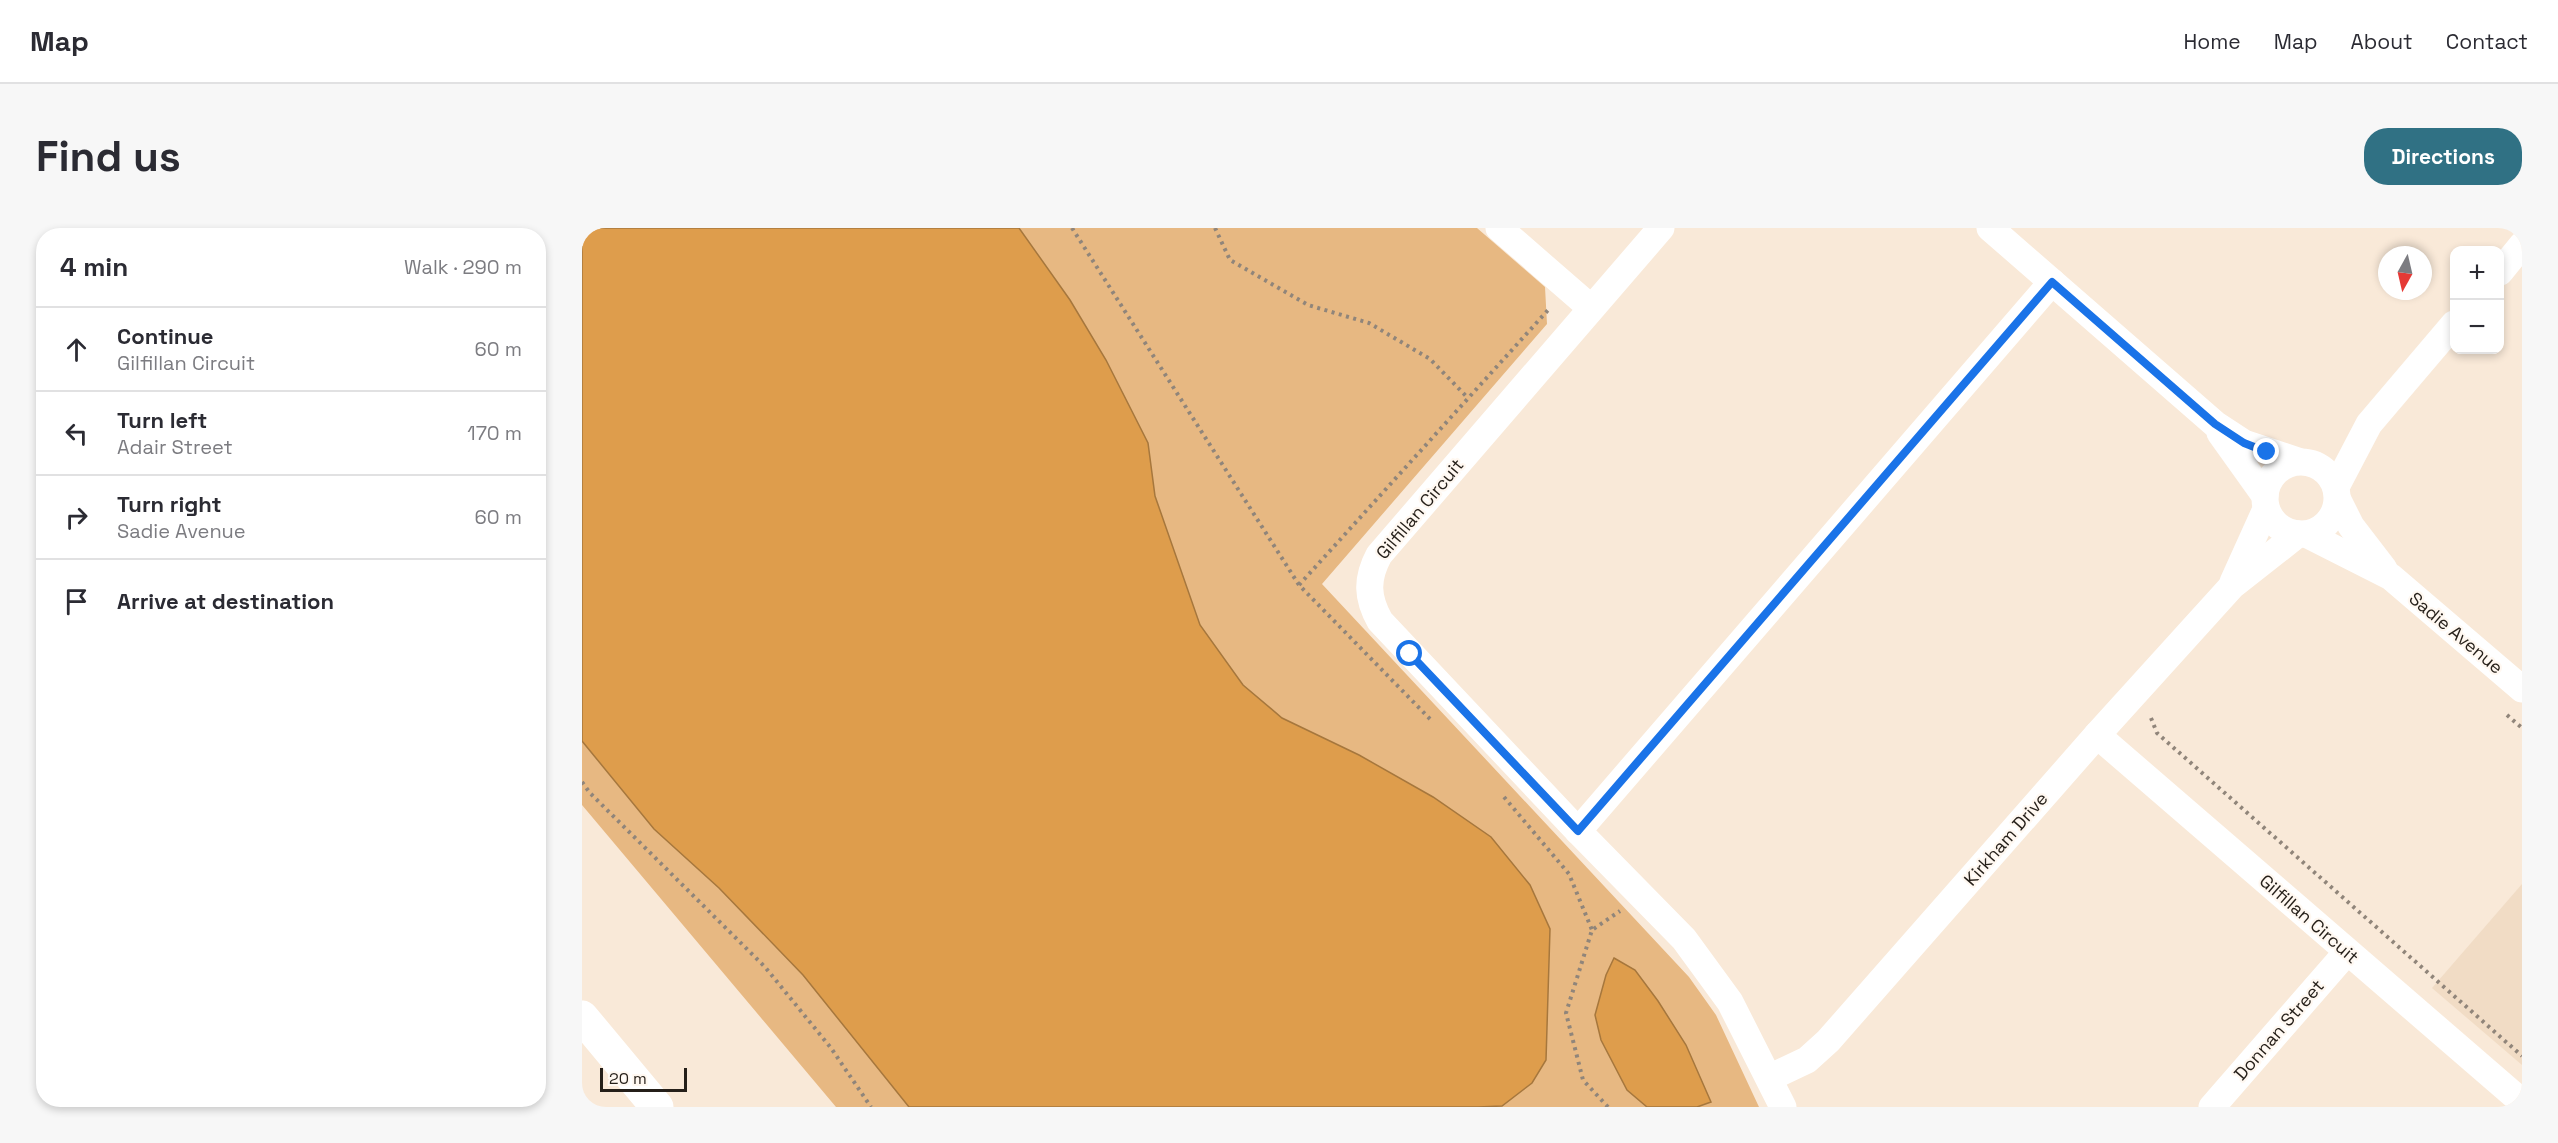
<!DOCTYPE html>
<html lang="en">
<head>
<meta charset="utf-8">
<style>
	body { margin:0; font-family:"Space Grotesk",sans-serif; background:#f7f7f7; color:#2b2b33 }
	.controls { position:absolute; right:18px; top:18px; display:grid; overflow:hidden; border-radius:12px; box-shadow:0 3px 9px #0003 }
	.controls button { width:54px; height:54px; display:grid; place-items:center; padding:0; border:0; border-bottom:2px solid #e1e1e2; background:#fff; color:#2b2b33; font:30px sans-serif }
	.compass { position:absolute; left:1796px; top:18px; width:54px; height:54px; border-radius:50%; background:#fff; box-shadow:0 3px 9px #0003; rotate:188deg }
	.scale { position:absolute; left:18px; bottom:15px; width:87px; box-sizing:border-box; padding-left:6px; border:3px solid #251f19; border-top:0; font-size:16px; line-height:21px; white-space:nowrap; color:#251f19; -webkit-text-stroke:4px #fff8f1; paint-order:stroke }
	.stop { position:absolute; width:18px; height:18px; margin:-14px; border:4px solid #1a73e8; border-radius:50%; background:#fff }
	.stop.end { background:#1a73e8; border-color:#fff; box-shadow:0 2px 6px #0008 }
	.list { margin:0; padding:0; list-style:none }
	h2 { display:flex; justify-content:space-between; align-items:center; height:78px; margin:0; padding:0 24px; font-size:26px }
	h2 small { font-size:20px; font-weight:400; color:#7c7c81 }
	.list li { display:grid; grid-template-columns:39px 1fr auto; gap:18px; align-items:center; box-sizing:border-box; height:84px; padding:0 24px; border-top:2px solid #e1e1e2 }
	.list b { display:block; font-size:22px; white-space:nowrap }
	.list p { margin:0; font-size:20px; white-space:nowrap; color:#7c7c81 }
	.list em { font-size:20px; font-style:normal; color:#7c7c81 }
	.icon { flex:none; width:33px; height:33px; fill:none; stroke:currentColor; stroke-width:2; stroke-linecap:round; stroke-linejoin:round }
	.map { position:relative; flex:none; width:1940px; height:879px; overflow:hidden; border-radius:24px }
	header { display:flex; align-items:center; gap:36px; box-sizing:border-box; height:84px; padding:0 30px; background:#fff; border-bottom:2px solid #e1e1e2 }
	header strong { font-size:28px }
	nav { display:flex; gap:33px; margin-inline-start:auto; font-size:21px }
	.intro { display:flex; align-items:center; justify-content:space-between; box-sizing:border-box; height:144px; padding:0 36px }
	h1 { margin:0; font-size:42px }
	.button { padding:15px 27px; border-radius:24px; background:#307184; color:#fff; font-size:21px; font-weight:700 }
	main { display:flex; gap:36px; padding:0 36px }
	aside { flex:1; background:#fff; border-radius:24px; box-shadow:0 3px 9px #0003 }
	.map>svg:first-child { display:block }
</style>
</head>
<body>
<header>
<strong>Map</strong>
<nav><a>Home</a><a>Map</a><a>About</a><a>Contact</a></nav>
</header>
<div class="intro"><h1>Find us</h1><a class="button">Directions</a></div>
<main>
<aside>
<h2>4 min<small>Walk · 290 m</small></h2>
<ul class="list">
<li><svg class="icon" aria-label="ahead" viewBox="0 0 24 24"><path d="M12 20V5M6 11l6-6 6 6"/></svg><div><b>Continue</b><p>Gilfillan Circuit</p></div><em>60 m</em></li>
<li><svg class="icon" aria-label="left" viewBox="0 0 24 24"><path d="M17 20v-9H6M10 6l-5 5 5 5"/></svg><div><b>Turn left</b><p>Adair Street</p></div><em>170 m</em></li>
<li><svg class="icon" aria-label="right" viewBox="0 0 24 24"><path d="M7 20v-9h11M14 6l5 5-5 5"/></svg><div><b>Turn right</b><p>Sadie Avenue</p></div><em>60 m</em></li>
<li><svg class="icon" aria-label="arrive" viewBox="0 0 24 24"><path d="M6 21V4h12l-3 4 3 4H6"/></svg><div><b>Arrive at destination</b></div></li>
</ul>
</aside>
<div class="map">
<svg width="1940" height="879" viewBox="0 0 1940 879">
	<rect width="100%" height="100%" fill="#f9e9d8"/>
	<path fill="#f1dcc5" d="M1940 656V837L1850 760Z"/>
	<path fill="#e7b882" d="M0 0H895L963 59 965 96 740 356 1107 749 1134 787 1177 879H254L0 577Z"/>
	<g fill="#de9d4c" stroke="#a6773d" stroke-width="1.5">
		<path d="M0 0H437L488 72 524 132 566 215 573 268 618 397 661 457 700 490 777 527 851 569 909 609 948 657 968 701 964 832 950 855 920 878 896 879H327L221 747 137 660 72 601 0 513Z"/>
		<path d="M1032 730 1053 742 1076 773 1104 817 1129 874 1115 879H1065L1045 862 1019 812 1013 787 1024 747Z"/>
	</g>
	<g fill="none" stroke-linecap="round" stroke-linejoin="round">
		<g stroke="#90857a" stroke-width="4" stroke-dasharray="3 4.5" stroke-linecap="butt">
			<path d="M490 0 717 357 848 491"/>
			<path d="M633 0 648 32 726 77 787 95 848 131 886 170"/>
			<path d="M717 357 967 81"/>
			<path d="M1925 487 1940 500"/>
			<path d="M1569 490 1575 505 1940 828"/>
			<path d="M0 554 8 565 183 739 249 820 289 879"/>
			<path d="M922 569 987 646 1010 702"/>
			<path d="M1026 879 1001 852 984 785 1010 702 1038 683"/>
		</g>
		<g stroke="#fff" stroke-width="27">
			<path d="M917 0 1009 80"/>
			<path d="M1079 0 797 327C784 351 785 370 798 393L996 603 1102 711 1148 774 1201 879"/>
			<path d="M1408 0 1633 196 1662 215 1716 233"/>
			<path d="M1918 44 1940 17"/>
			<path d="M1638 205 1683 268"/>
			<circle cx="1719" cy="270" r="36"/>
			<path d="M1754 259 1787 196 1872 96"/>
			<path d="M1756 272 1769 298 1802 341"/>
			<path d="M1724 306 1809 349 1940 461"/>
			<path d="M1651 354 1684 281"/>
			<path d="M1515 507 1940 874"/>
			<path d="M996 603 1470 54"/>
			<path d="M1187 850 1225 832 1246 813 1515 507 1650 358 1716 306"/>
			<path d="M1630 879 1765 724"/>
		</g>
		<path stroke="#fff" stroke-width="33" d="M0 789 75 879"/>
	</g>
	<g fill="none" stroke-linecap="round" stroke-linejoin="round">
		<path stroke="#1a73e8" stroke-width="8" d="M828 426 996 603 1470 54 1633 196 1662 215 1685 224"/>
	</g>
	<g text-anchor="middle" stroke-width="4.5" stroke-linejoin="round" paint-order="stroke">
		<g font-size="18" fill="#251f19" stroke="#fff8f1">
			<text transform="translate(838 281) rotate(-50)" y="6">Gilfillan Circuit</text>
			<text transform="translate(1874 405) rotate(40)" y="6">Sadie Avenue</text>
			<text transform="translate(1424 611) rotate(-49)" y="6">Kirkham Drive</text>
			<text transform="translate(1727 691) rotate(41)" y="6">Gilfillan Circuit</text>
			<text transform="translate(1697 802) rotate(-49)" y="6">Donnan Street</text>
		</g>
	</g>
</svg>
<div class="controls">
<button>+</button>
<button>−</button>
</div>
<svg class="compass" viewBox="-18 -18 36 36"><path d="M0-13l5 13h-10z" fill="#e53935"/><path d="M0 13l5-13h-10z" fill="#7c7c81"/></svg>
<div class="scale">20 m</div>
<div class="stop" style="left:828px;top:426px"></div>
<div class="stop end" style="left:1685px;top:224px"></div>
</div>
</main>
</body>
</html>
